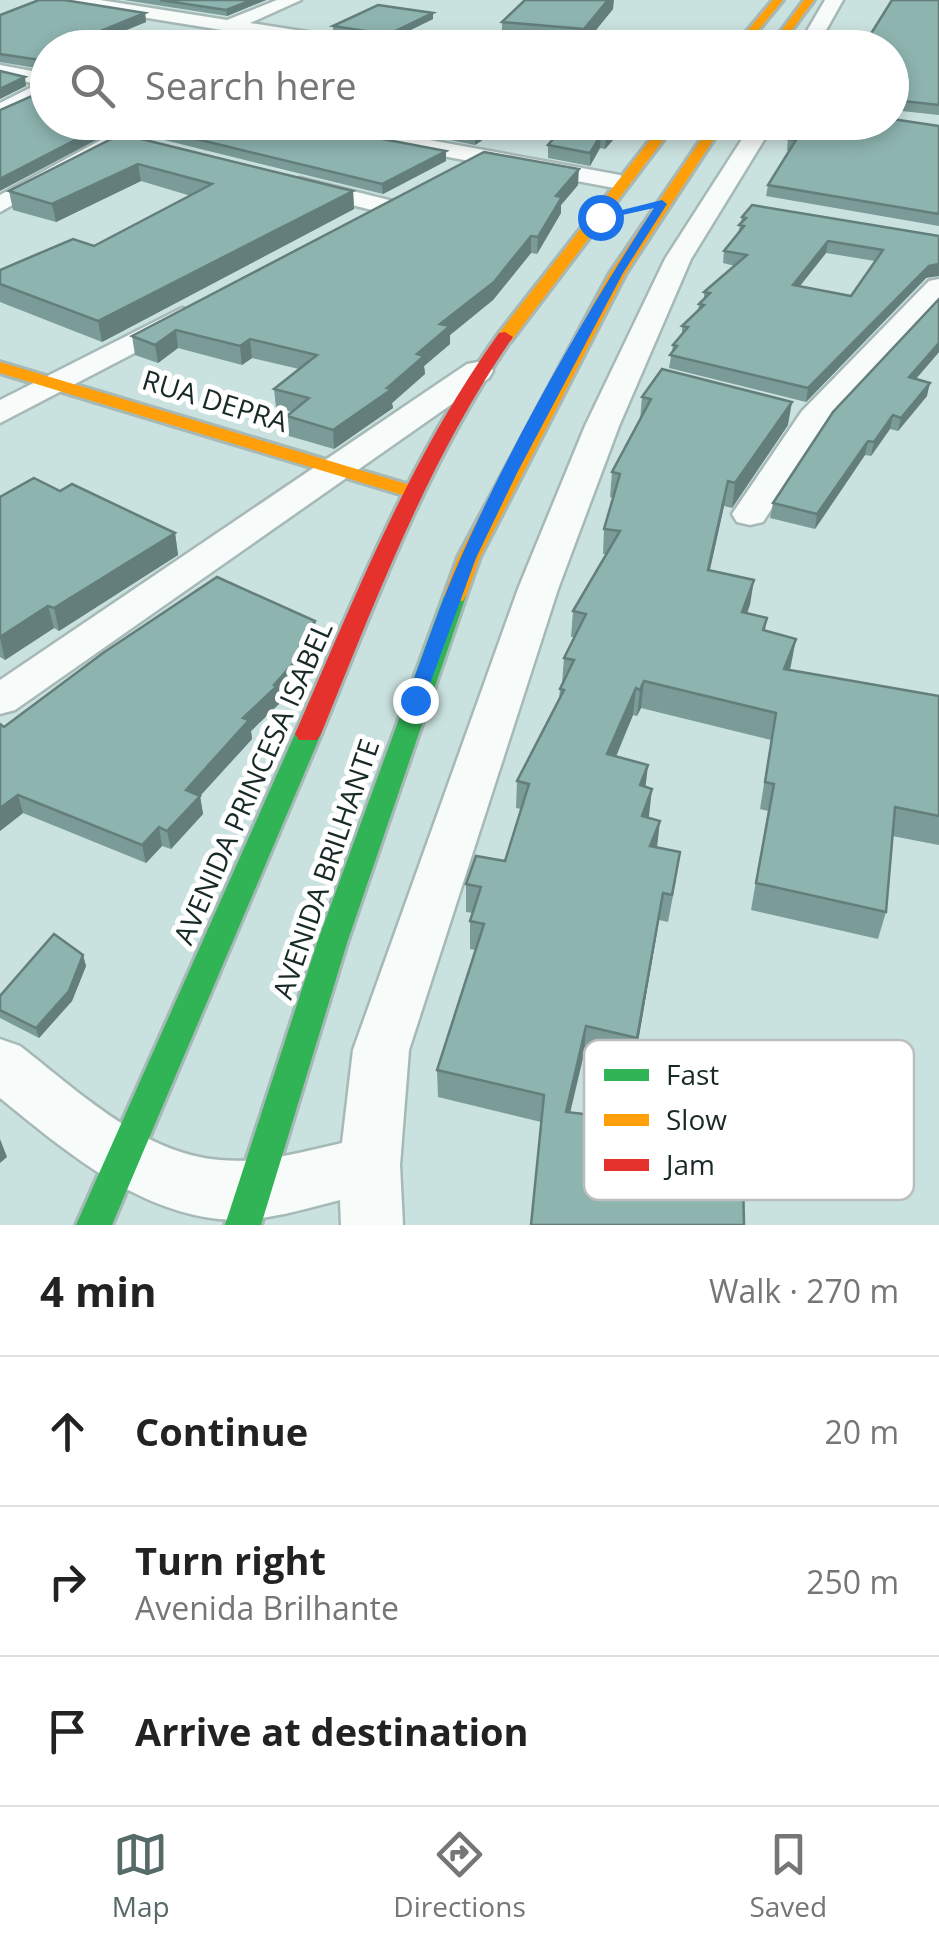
<!DOCTYPE html>
<html lang="en">
<head>
<meta charset="utf-8">
<style>
	body { margin:0; font-family:"Open Sans",sans-serif; background:#f6f6f6; color:#222 }
	.stop { position:absolute; width:30px; height:30px; margin:-22px; border:8px solid #1a73e8; border-radius:50%; background:#fff }
	.stop.end { background:#1a73e8; border-color:#fff; box-shadow:0 2px 10px #0008 }
	.list { margin:0; padding:0; list-style:none }
	h2 { display:flex; justify-content:space-between; align-items:center; height:130px; margin:0; padding:0 40px; font-size:42px }
	h2 small { font-size:32px; font-weight:400; color:#767676 }
	.list li { display:grid; grid-template-columns:65px 1fr auto; gap:30px; align-items:center; box-sizing:border-box; height:150px; padding:0 40px; border-top:2px solid #e0e0e0 }
	.list b { display:block; font-size:38px; white-space:nowrap }
	.list p { margin:0; font-size:32px; white-space:nowrap; color:#767676 }
	.list em { font-size:32px; font-style:normal; color:#767676 }
	.icon { flex:none; width:55px; height:55px; fill:none; stroke:currentColor; stroke-width:2; stroke-linecap:round; stroke-linejoin:round }
	.map { position:relative; flex:none; width:939px; height:1225px; overflow:hidden }
	.search { position:absolute; background:#fff; box-shadow:0 5px 15px #0003; left:30px; right:30px; top:30px; height:110px; display:flex; align-items:center; gap:25px; box-sizing:border-box; padding:0 35px; border-radius:55px; color:#767676; font-size:38px }
	.sheet { height:580px; background:#fff }
	nav { display:flex; justify-content:space-around; align-items:center; box-sizing:border-box; height:140px; border-top:2px solid #e0e0e0; background:#fff; font-size:28px; color:#767676 }
	nav a { display:grid; justify-items:center; gap:5px }
	nav .on { color:#566a67 }
	.map>svg:first-child { display:block }
</style>
</head>
<body>
<div class="map">
<svg width="939" height="1225" viewBox="0 0 939 1225">
	<rect width="100%" height="100%" fill="#cae2df"/>
	<g fill="none" stroke-linecap="round" stroke-linejoin="round">
		<defs>
			<g id="street">
				<path d="M58 0H100L227 20 277 0H301L250 23 372 42 381 48H333L67 5Z"/>
				<path d="M825 0H843L816 48H797Z"/>
				<path d="M0 65 48 74V95L0 117V103L38 84 0 77Z"/>
				<path d="M134 122H161L0 212V195Z"/>
				<path d="M282 122H331L620 175 632 182 620 189 292 128Z"/>
				<path d="M753 122H775L691 259 619 426 558 589 409 1050 400 1165 403 1225H341L340 1200C301 1210 260 1223 219 1219 134 1210 63 1149 0 1098V1039L20 1046C78 1091 143 1154 220 1160 261 1164 303 1152 342 1143L353 1050 518 589 585 426 665 259Z"/>
				<path d="M300 178 397 202 400 207 388 214 292 190 288 185 292 180Z"/>
				<path d="M939 279V303L827 424 763 522 750 525 737 522 732 514 802 411 929 281Z"/>
				<path d="M182 308 192 311 196 317 192 323 0 423V400Z"/>
				<path d="M478 362 489 364 493 371 489 378 15 710 0 714V680L467 364Z"/>
			</g>
			<g id="fast">
				<path d="M455 589 466 596 347 943 261 1225H225L317 943 444 596Z"/>
				<path d="M308 725 317 728 321 734 112 1225H76L295 734 299 728Z"/>
			</g>
			<g id="slow">
				<path d="M773 0H783L744 48H733Z"/>
				<path d="M804 0H814L786 38 784 48H774L776 38Z"/>
				<path d="M664 122H677L511 341H499V333Z"/>
				<path d="M713 122H725L626 273 480 557 466 596 463 601H447L444 596 458 557 610 273Z"/>
				<path d="M0 362 420 488 423 492 420 496H406L0 373Z"/>
			</g>
			<path id="jam" d="M505 332 513 337C428 460 377 597 321 734L317 740H299L295 734C356 595 410 457 499 333Z"/>
		</defs>
		<use href="#street" stroke="#a6b9b6" stroke-width="5"/>
		<use href="#fast" stroke="#a6b9b6" stroke-width="6"/>
		<use href="#slow" stroke="#a6b9b6" stroke-width="6"/>
		<use href="#jam" stroke="#a6b9b6" stroke-width="6"/>
		<use href="#street" fill="#f7fbfa" fill-rule="evenodd"/>
		<use href="#fast" fill="#30b455" fill-rule="evenodd"/>
		<use href="#slow" fill="#ff9f0a" fill-rule="evenodd"/>
		<use href="#jam" fill="#e5322d" fill-rule="evenodd"/>
	</g>
	<g fill="#7a9b97" fill-rule="evenodd">
		<path d="M124 0H266L227 16Z"/>
		<path d="M892 0H939V115L892 110Z"/>
		<path d="M613 9 583 46 502 38V22Z"/>
		<path d="M145 13 146 22 82 48H48V70L0 62V15Z"/>
		<path d="M433 13V19L382 44 373 38 333 32V26Z"/>
		<path d="M499 122V129L475 145 435 137V130Z"/>
		<path d="M568 122H629L605 149 600 148 590 166 548 158V145Z"/>
		<path d="M939 126V226L766 196 768 185 789 151 787 150 788 139Z"/>
		<path d="M147 127 446 151V161L383 194 148 136Z"/>
		<path d="M121 134 353 191 354 209 102 342 0 302V270L94 246 191 196 141 181 56 222 13 210 9 191Z"/>
		<path d="M578 185 561 205V213L537 254 531 253 493 300 450 335V344L424 366 425 374 392 403 393 408 334 449 289 436 287 416 292 412 276 408 274 389 299 369 252 358 242 365 178 348 158 363 135 355 132 336Z"/>
		<path d="M742 217 939 236 926 278 806 402 669 368 673 345 682 335V326L698 311 699 304 704 299V292L735 266 723 263 724 251 738 234ZM826 253 875 261 851 296 800 286Z"/>
		<path d="M939 299V352L916 379 927 396 898 431 890 429 871 456 865 455 815 529 770 518 773 503Z"/>
		<path d="M642 397 788 425 732 508 724 506 710 570 754 580 747 613 767 618 765 631 791 665 790 670 939 696V845L892 836 886 912 878 939 751 910 768 811 760 809 771 740 641 708 637 716 633 715 616 757 646 787 648 818 657 848 676 880 668 922 659 920 634 1065 584 1054 541 1122 438 1097 437 1070 476 950 470 949V921L473 913 466 912V884L505 861 521 809 516 808 517 781 559 699 560 689 562 683 564 658 574 637H571L573 611 606 554H603L604 529 613 498 610 497 612 472 640 420Z"/>
		<path d="M60 491 175 533 178 555 59 631 54 628 5 660 0 657V497Z"/>
		<path d="M315 621 317 638 309 650V655L299 676 279 700V704L251 731 252 739 200 796 203 814 171 849 162 846 146 863 23 813 0 831 4 727Z"/>
		<path d="M83 955 86 966 72 1001 39 1038 0 1018V996Z"/>
	</g>
	<g fill="#637e7b">
		<path d="M252 0H266L227 16 226 10Z"/>
		<path d="M608 0H614L613 9 583 46 584 29Z"/>
		<path d="M145 13 146 22 82 48H59Z"/>
		<path d="M433 13V19L382 44 381 38Z"/>
		<path d="M25 77 26 86 0 99V89Z"/>
		<path d="M110 122H130L0 191V179Z"/>
		<path d="M499 122V129L475 145V138Z"/>
		<path d="M619 122H629L605 149 606 136Z"/>
		<path d="M601 135 600 148 590 166V153Z"/>
		<path d="M446 151V161L383 194 382 184Z"/>
		<path d="M138 164 141 181 56 222 52 204Z"/>
		<path d="M579 169 578 185 561 205V213L537 254 538 237 556 196Z"/>
		<path d="M353 191 354 209 102 342 98 321Z"/>
		<path d="M531 236V253L493 300 450 335V344L424 366 425 374 392 403 393 408 334 449 333 430 387 388 440 324Z"/>
		<path d="M828 241 826 253 791 297 793 285Z"/>
		<path d="M939 264V276L926 278 806 402 808 388 929 266Z"/>
		<path d="M176 330 178 348 158 363 155 345Z"/>
		<path d="M250 339 252 358 242 365 240 346Z"/>
		<path d="M939 343V352L906 390 909 377Z"/>
		<path d="M930 383 927 396 898 431 901 418Z"/>
		<path d="M792 402 788 425 732 508 735 483Z"/>
		<path d="M893 415 890 429 871 456 874 442Z"/>
		<path d="M868 441 865 455 815 529 817 514Z"/>
		<path d="M728 481 724 506 704 595 708 570Z"/>
		<path d="M175 533 178 555 59 631 54 608Z"/>
		<path d="M754 580 750 605 738 638 742 612Z"/>
		<path d="M48 606 54 628 5 660 0 637Z"/>
		<path d="M315 621 317 638 309 650V655L299 676 279 700V704L251 731 252 739 200 796 203 814 171 849 167 831 186 790 243 718 274 685Z"/>
		<path d="M796 639 791 665 780 695 784 669Z"/>
		<path d="M644 681 641 708 637 716 640 690Z"/>
		<path d="M636 688 633 715 605 782 607 754Z"/>
		<path d="M648 765 645 792 640 785Z"/>
		<path d="M652 789 649 816 638 843 642 816Z"/>
		<path d="M18 795 23 813 0 831V808Z"/>
		<path d="M660 821 657 848 650 846Z"/>
		<path d="M159 827 162 846 146 863 142 845Z"/>
		<path d="M663 893 659 920 634 1065 637 1038Z"/>
		<path d="M83 955 86 966 72 1001 39 1038 36 1028Z"/>
		<path d="M586 1026 584 1054 564 1139 566 1112Z"/>
		<path d="M0 1139 7 1157 0 1163Z"/>
	</g>
	<g fill="#8eb4b0" stroke="#637e7b" stroke-width="2.5" fill-rule="evenodd">
		<path d="M39 0H64L145 13 59 48H48V52L43 54 48 55V64L47 61 0 54V15Z"/>
		<path d="M160 0H252L226 10Z"/>
		<path d="M525 0H608L584 29 502 22Z"/>
		<path d="M892 0H939V105L894 100 892 106V48H862Z"/>
		<path d="M378 5 433 13 381 38 372 32 333 26Z"/>
		<path d="M285 36 380 48H258Z"/>
		<path d="M0 71 25 77 0 89Z"/>
		<path d="M48 89V122H110L0 179V110Z"/>
		<path d="M892 119 939 126V214L768 185 796 140 788 139 806 122H892Z"/>
		<path d="M150 122H293L446 151 382 184 147 127Z"/>
		<path d="M447 122H499L475 138 435 130Z"/>
		<path d="M568 122H619L606 136 601 135 590 153 548 145Z"/>
		<path d="M121 134 353 191 98 321 0 284V270L73 239 94 246 212 184 138 164 52 204 9 191Z"/>
		<path d="M484 152 579 169 556 196 562 197 538 237 531 236 494 282 440 324 450 326 417 354 424 356 387 388 392 389 333 430 287 416 309 398 274 389 317 355 250 339 240 346 176 330 155 345 132 336Z"/>
		<path d="M752 205 939 236V264L929 266 808 388 670 355 677 346 673 345 688 327 682 326 704 305 699 304 710 293 704 292 747 255 724 251 744 226 739 225 746 218 742 217ZM828 241 883 250 851 296 793 285Z"/>
		<path d="M939 299V343L909 377 930 383 901 418 893 415 874 442 868 441 817 514 773 503 833 412Z"/>
		<path d="M662 369 792 402 735 483 728 481 708 570 754 580 742 612 767 618 763 630 796 639 784 669 939 696V816L895 807 886 912 756 883 774 784 765 782 776 713 644 681 640 690 636 688 607 754 648 765 640 785 652 789 642 816 660 821 650 846 680 852 672 895 663 893 637 1038 586 1026 566 1112 742 1132 744 1225H531L544 1095 437 1070 484 924 470 921 481 887 466 884 476 856 505 861 529 784 517 781 564 690 560 689 574 660 564 658 586 614 573 611 620 531 604 529 620 474 612 472 651 399 642 397Z"/>
		<path d="M34 478 60 491 72 484 175 533 54 608 48 606 0 637V497Z"/>
		<path d="M217 577 315 621 304 636 307 637 297 659 274 685 277 686 243 718 249 720 186 790 200 796 167 831 159 827 142 845 18 795 0 808V724L4 727 103 653Z"/>
		<path d="M54 934 83 955 69 991 36 1028 0 1010V996Z"/>
	</g>
	<path fill="#1a73e8" d="M662 200 667 204 623 273 517 473 476 558 424 700 415 706 409 704 406 700C424 653 440 604 461 557 513 440 584 316 654 208L600 220 594 217Z"/>
	<g text-anchor="middle" stroke-width="10" stroke-linejoin="round" paint-order="stroke">
		<g font-size="28" fill="#182a27" stroke="#fff">
			<text transform="translate(215 401) rotate(17)" y="10">RUA DEPRA</text>
			<text transform="translate(253 783) rotate(-66)" y="10">AVENIDA PRINCESA ISABEL</text>
			<text transform="translate(326 869) rotate(-71)" y="10">AVENIDA BRILHANTE</text>
		</g>
	</g>
	<rect x="584" y="1040" width="330" height="160" rx="15" fill="#fff" stroke="#babfbe" stroke-width="2.5"/>
	<rect x="604" y="1069" width="45" height="12" fill="#30b455"/>
	<rect x="604" y="1114" width="45" height="12" fill="#ff9f0a"/>
	<rect x="604" y="1159" width="45" height="12" fill="#e5322d"/>
	<g font-size="28" fill="#182a27">
		<text x="666" y="1085">Fast</text>
		<text x="666" y="1130">Slow</text>
		<text x="666" y="1175">Jam</text>
	</g>
</svg>
<div class="stop" style="left:600px;top:217px"></div>
<div class="stop end" style="left:415px;top:700px"></div>
<div class="search"><svg class="icon" aria-label="search" viewBox="0 0 24 24"><circle cx="10" cy="10" r="6"/><path d="M15 15l6 6"/></svg>Search here</div>
</div>
<section class="sheet">
<h2>4 min<small>Walk · 270 m</small></h2>
<ul class="list">
<li><svg class="icon" aria-label="ahead" viewBox="0 0 24 24"><path d="M12 20V5M6 11l6-6 6 6"/></svg><div><b>Continue</b></div><em>20 m</em></li>
<li><svg class="icon" aria-label="right" viewBox="0 0 24 24"><path d="M7 20v-9h11M14 6l5 5-5 5"/></svg><div><b>Turn right</b><p>Avenida Brilhante</p></div><em>250 m</em></li>
<li><svg class="icon" aria-label="arrive" viewBox="0 0 24 24"><path d="M6 21V4h12l-3 4 3 4H6"/></svg><div><b>Arrive at destination</b></div></li>
</ul>
</section>
<nav>
<a class="on"><svg class="icon" aria-label="map" viewBox="0 0 24 24"><path d="M3 6l6-2 6 2 6-2v14l-6 2-6-2-6 2zM9 4v14M15 6v14"/></svg>Map</a>
<a><svg class="icon" aria-label="directions" viewBox="0 0 24 24"><path d="M12 3l9 9-9 9-9-9zM9 14v-3h6M13 9l2 2-2 2"/></svg>Directions</a>
<a><svg class="icon" aria-label="saved" viewBox="0 0 24 24"><path d="M7 4h10v16l-5-4-5 4z"/></svg>Saved</a>
</nav>
</body>
</html>
